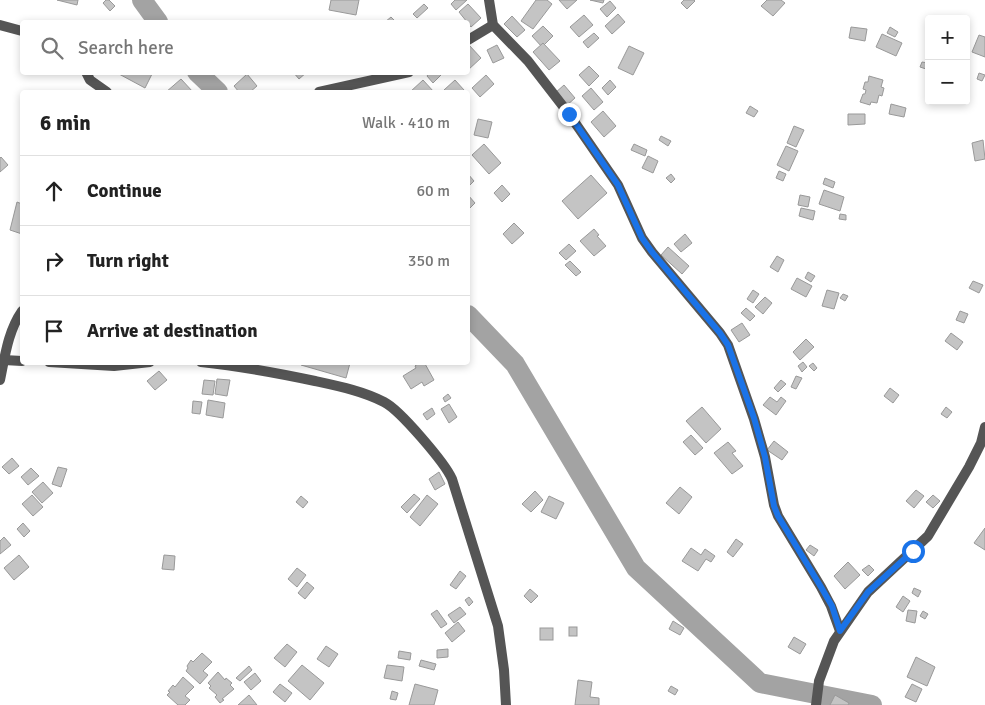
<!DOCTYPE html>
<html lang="en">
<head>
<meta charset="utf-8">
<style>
	body { margin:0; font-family:Signika,sans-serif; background:#f6f6f6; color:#222 }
	.controls { position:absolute; right:15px; top:15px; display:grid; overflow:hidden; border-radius:5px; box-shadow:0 2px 8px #0003 }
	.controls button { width:45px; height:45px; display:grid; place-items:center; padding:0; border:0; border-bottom:1px solid #e0e0e0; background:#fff; color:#222; font:25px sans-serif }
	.stop { position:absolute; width:15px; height:15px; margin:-11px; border:4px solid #1a73e8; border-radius:50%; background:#fff }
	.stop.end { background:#1a73e8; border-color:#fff; box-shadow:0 1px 5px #0008 }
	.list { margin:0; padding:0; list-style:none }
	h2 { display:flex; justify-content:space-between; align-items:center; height:65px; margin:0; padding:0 20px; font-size:21px }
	h2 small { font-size:16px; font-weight:400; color:#767676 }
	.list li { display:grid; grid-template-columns:32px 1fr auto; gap:15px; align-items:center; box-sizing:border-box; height:70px; padding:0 20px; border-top:1px solid #e0e0e0 }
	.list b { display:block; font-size:19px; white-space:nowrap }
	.list em { font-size:16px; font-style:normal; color:#767676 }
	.icon { flex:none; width:28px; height:28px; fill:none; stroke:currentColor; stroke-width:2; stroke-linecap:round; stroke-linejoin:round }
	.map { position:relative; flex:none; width:985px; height:705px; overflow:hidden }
	.search { position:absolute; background:#fff; box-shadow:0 2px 8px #0003; left:20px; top:20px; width:450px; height:55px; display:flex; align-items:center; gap:12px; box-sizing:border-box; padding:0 18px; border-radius:5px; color:#767676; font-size:19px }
	.panel { position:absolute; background:#fff; box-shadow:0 2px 8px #0003; left:20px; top:90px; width:450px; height:275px; border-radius:5px }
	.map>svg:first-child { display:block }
</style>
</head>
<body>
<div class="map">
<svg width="985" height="705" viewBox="0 0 985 705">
	<rect width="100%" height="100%" fill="#fff"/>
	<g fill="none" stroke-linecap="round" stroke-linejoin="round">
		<g stroke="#a3a3a3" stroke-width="20">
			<path d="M142 0 158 22"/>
			<path d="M197 72 218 92"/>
			<path d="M468 315 515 364 636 568 760 683 872 705"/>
		</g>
	</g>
	<g fill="#c4c4c4" stroke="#999">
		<path d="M57 0H78L77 5Z"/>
		<path d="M106 0H109L115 6 110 11 103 3Z"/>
		<path d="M331 0H359L356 15 329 10Z"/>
		<path d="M455 0H467L456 10 451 4Z"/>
		<path d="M536 0H547L552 4 533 29 521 21Z"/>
		<path d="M559 0H577L567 9Z"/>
		<path d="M590 0H604L603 3Z"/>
		<path d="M684 0H694L695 1 687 9 681 3Z"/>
		<path d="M767 0H781L785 3 773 16 761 6Z"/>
		<path d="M610 1 616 8 607 17 600 9Z"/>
		<path d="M424 4 428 8 417 18 413 14Z"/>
		<path d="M468 4 481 18 471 27 459 12Z"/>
		<path d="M618 14 625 22 612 34 605 26Z"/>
		<path d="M584 15 593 25 579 37 570 27Z"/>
		<path d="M512 16 525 30 517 37 504 24Z"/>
		<path d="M391 17 396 22H385Z"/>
		<path d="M543 26 553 36 542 47 532 36Z"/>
		<path d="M851 27 867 29 865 41 849 38Z"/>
		<path d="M890 27 898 32 895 37 887 33Z"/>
		<path d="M594 33 599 38 588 48 583 42Z"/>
		<path d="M882 34 902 43 896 56 876 47Z"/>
		<path d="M979 35 985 37V57L972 52Z"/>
		<path d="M543 43 560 61 549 70 533 52Z"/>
		<path d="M469 45 481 58 468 70V46Z"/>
		<path d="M497 45 504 58 493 63 487 50Z"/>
		<path d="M629 46 644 53 633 75 618 68Z"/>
		<path d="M922 62 928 63 926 69 920 67Z"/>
		<path d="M589 66 599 76 589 86 579 75Z"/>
		<path d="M120 72H153L145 88 119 74Z"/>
		<path d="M293 72H307L299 79Z"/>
		<path d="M430 72H441L442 74 433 83 427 76Z"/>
		<path d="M979 73 985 75 982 81 977 79Z"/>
		<path d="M247 74 257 86 250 92H239L234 86Z"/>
		<path d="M486 75 494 84 480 97 472 88Z"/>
		<path d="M869 76 883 80 881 87 884 88 882 96 879 95 877 103 871 102 870 105 860 102 863 94H865L866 90 863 89 865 82H868Z"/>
		<path d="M181 79 193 92H166Z"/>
		<path d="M423 80 434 92H410Z"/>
		<path d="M455 80 464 90 462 92H446L444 90Z"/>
		<path d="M610 80 616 87 608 95 602 88Z"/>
		<path d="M564 85 575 98 566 106 555 93Z"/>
		<path d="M591 88 603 102 594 110 582 96Z"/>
		<path d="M891 104 906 108 904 117 889 114Z"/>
		<path d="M750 106 758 111 754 117 746 113Z"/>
		<path d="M603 111 616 126 604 137 591 122Z"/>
		<path d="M848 114H865V124L848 125Z"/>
		<path d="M478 119 492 122 488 138 474 135Z"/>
		<path d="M794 126 804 130 796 147 787 143Z"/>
		<path d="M661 136 671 141 668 146 659 140Z"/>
		<path d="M983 140 985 159 975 161 972 143Z"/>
		<path d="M484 144 501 163 489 174 472 155Z"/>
		<path d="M634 144 647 150 645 156 631 150Z"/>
		<path d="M786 146 798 151 789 171 777 165Z"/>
		<path d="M648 156 658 161 653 173 642 168Z"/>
		<path d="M1 157 8 165 0 172V158Z"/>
		<path d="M779 171 786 174 783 181 776 178Z"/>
		<path d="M468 174 474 181 468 187Z"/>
		<path d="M671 174 675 179 671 183 666 178Z"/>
		<path d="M591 175 607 193 578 219 562 201Z"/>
		<path d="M825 178 835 182 833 188 823 184Z"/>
		<path d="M502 185 510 194 502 202 494 193Z"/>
		<path d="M824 190 844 197 840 211 819 204Z"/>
		<path d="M468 195 475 203 468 210Z"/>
		<path d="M800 195 810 197 808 207 798 205Z"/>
		<path d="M17 202 22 204V234L10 230Z"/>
		<path d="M801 208 815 211 813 220 799 216Z"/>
		<path d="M840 214 846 215V220L839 219Z"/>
		<path d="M514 223 524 233 512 244 503 234Z"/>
		<path d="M594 229 599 235 597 236 606 246 594 256 580 241Z"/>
		<path d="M685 234 692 243 681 252 674 244Z"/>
		<path d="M569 244 576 251 566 260 559 253Z"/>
		<path d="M668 247 689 266 682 274 661 255Z"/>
		<path d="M777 256 784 260 778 272 770 267Z"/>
		<path d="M570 261 581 272 576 276 565 265Z"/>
		<path d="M808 272 815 276 811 282 805 278Z"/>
		<path d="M797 278 812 286 806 297 791 289Z"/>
		<path d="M973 281 983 285 979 293 969 288Z"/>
		<path d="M753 290 759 294 753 303 747 299Z"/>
		<path d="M827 290 839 293 834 309 822 306Z"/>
		<path d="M843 294 848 296 845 301 840 298Z"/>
		<path d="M765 297 772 303 763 314 755 307Z"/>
		<path d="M746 308 755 316 750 321 741 313Z"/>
		<path d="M960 311 968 314 964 323 956 320Z"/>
		<path d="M742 323 750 335 739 342 731 330Z"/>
		<path d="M951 333 963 342 957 350 945 341Z"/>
		<path d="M806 339 814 347 800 360 793 352Z"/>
		<path d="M302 362H348L350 363 346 378 301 365Z"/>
		<path d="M420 362H424L434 380 424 386 422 382 411 389 403 376 416 368 415 366Z"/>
		<path d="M803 362 807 367 802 372 798 366Z"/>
		<path d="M813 363 817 368 814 371 809 366Z"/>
		<path d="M159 371 167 380 155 390 147 381Z"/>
		<path d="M796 376 802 378 796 389 791 387Z"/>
		<path d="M217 379 230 380 227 396 215 394Z"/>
		<path d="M204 380 215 381 213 395 202 394Z"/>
		<path d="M781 380 786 384 778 392 774 388Z"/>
		<path d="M890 388 899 395 893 403 884 396Z"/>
		<path d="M448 394 451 398 445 402 443 398Z"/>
		<path d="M770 397 777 402 781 397 786 401 776 415 763 405Z"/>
		<path d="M208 400 225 403 223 418 206 415Z"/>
		<path d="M193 401 202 402 200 414 192 413Z"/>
		<path d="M449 404 457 417 449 423 441 409Z"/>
		<path d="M702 407 721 429 706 443 686 421Z"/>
		<path d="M946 407 952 412 947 418 941 414Z"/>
		<path d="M432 408 435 414 427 420 423 414Z"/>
		<path d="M691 435 703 448 695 455 683 442Z"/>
		<path d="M774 441 788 452 782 460 767 450Z"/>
		<path d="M728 442 736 451 732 453 743 466 732 474 714 453Z"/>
		<path d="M12 458 19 466 9 474 2 467Z"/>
		<path d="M58 467 67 469 61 487 52 484Z"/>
		<path d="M31 468 39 476 28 485 21 477Z"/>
		<path d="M439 472 445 484 435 490 429 479Z"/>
		<path d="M43 482 53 493 42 503 32 492Z"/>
		<path d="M680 487 692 497 679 514 666 503Z"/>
		<path d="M916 490 924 496 914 508 906 501Z"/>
		<path d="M535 491 543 500 531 512 522 504Z"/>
		<path d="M414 494 420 499 407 513 401 507Z"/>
		<path d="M32 495 43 507 33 516 22 504Z"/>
		<path d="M427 495 438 504 420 526 410 517Z"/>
		<path d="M933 495 940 501 933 508 926 502Z"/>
		<path d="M301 496 308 502 303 508 296 502Z"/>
		<path d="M549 496 564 503 556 519 541 512Z"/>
		<path d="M23 523 30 531 24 537 17 529Z"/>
		<path d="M985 528V550L974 543Z"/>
		<path d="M4 537 11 545 0 554V541Z"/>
		<path d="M736 539 743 544 733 557 727 552Z"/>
		<path d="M810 545 818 550 814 556 806 550Z"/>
		<path d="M691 548 701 555 705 549 715 556 711 562 706 559 698 571 682 561Z"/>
		<path d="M19 555 29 567 14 580 4 568Z"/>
		<path d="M164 555 175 556 174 570 162 569Z"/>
		<path d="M848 562 860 575 845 589 834 576Z"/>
		<path d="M869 565 874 570 868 576 862 570Z"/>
		<path d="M297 568 306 575 297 587 288 579Z"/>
		<path d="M460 571 466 576 456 589 450 585Z"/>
		<path d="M307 582 314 588 305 599 298 593Z"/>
		<path d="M914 588 921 591 918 597 912 593Z"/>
		<path d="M530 589 538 596 531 603 524 596Z"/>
		<path d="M903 596 910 601 903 612 896 607Z"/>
		<path d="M469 597 473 602 469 606 465 600Z"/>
		<path d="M460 607 466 614 454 623 448 615Z"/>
		<path d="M437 610 447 624 441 628 431 614Z"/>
		<path d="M908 610 917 611 915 623 906 621Z"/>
		<path d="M923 611 928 614 925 619 920 616Z"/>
		<path d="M673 621 684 628 680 635 669 629Z"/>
		<path d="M458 622 465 631 452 642 445 633Z"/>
		<rect x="569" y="627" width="8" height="9"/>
		<rect x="540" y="628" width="13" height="12"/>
		<path d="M794 637 806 644 800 654 788 647Z"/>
		<path d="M287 644 297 652 285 667 274 658Z"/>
		<path d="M326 646 338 654 329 667 317 659Z"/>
		<path d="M448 649V657L437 658V650Z"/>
		<path d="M399 651 411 653 410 660 398 658Z"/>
		<path d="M202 653 212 662 203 671 208 675 200 684 186 671 188 668 187 666 191 660 193 662Z"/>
		<path d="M916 657 935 667 927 686 907 677Z"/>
		<path d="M421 660 436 664 434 670 419 666Z"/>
		<path d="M302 665 324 683 310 700 288 681Z"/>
		<path d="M387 665 404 667 402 681 384 678Z"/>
		<path d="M249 666 252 670 240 681 236 678Z"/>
		<path d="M218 672 225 680 226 678 232 683 230 685 234 689 222 699 224 700 220 703 215 697 217 695 209 688 211 686 208 683Z"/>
		<path d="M255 673 261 681 251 690 244 682Z"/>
		<path d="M183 677 194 687 185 696 190 700 185 705H178L167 695 170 692 168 691 173 685 175 687Z"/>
		<path d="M578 680 592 682 590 697 599 698V705H575Z"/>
		<path d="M280 684 292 693 285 702 273 692Z"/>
		<path d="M415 684 438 690 434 705H409Z"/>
		<path d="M912 684 922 689 916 702 905 697Z"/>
		<path d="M671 686 678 690 675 695 668 691Z"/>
		<path d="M392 691 398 693 396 700 390 699Z"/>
		<path d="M249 695 257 705H238Z"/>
		<path d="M835 695 849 703 848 705H830Z"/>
	</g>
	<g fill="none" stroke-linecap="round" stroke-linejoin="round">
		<g stroke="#555" stroke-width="10">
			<path d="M489 0 493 25 528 61 569 114 618 185 642 238 652 252 720 333 728 345 754 419 765 457 774 505 778 516 821 587 831 606 840 631"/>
			<path d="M0 25 22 31"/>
			<path d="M468 40 493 25"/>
			<path d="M86 72 90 80 107 92"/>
			<path d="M319 92 409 72"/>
			<path d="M4 360 22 361"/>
			<path d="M49 362 114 366 150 362"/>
			<path d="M201 362C239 366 277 373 315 381 338 386 363 391 384 402 400 410 445 463 452 479L498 626 504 670 506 705"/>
			<path d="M0 380C5 356 8 331 22 311"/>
			<path d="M816 705 819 681 834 641 868 592 928 536 969 467 981 443 985 427"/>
		</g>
	</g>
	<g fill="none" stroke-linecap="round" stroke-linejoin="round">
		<path stroke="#1a73e8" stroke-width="6" d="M569 114 618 185 642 238 652 252 720 333 728 345 754 418 765 457 774 506 778 516 821 587 832 606 840 631 868 592 913 551"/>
	</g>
</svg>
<div class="controls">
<button>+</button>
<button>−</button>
</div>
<div class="stop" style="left:913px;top:551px"></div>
<div class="stop end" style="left:569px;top:114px"></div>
<div class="search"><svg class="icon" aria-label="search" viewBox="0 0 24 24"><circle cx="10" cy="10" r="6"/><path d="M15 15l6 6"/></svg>Search here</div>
<section class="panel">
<h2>6 min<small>Walk · 410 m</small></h2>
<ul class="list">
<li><svg class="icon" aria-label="ahead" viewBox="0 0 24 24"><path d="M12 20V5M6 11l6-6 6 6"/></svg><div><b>Continue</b></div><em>60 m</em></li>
<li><svg class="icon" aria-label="right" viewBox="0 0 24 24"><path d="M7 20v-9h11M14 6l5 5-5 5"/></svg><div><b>Turn right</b></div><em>350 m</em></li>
<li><svg class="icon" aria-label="arrive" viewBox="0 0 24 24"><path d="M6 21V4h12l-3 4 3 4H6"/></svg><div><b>Arrive at destination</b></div></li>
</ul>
</section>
</div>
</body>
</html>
